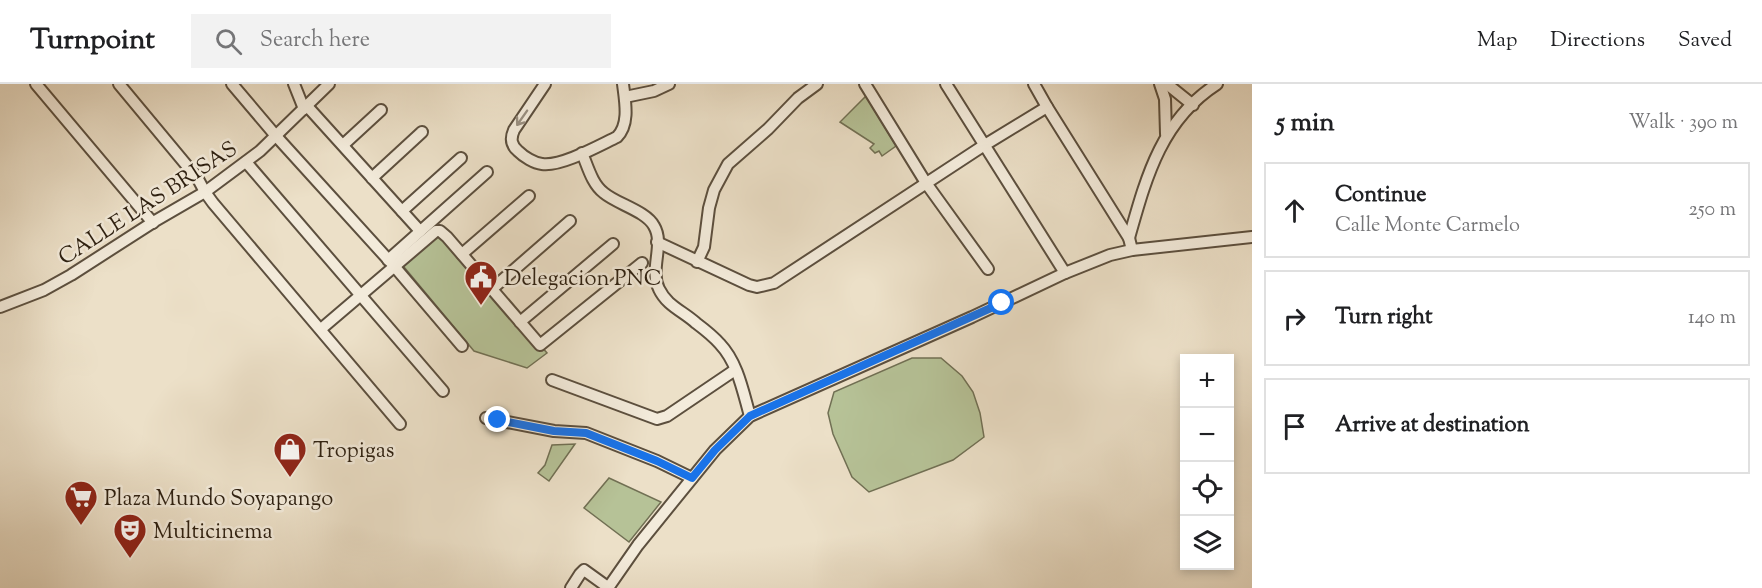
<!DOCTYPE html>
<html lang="en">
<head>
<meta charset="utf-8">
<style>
	body { margin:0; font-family:"Sorts Mill Goudy",serif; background:#f2f2f2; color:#202124 }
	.controls { position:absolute; right:18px; bottom:18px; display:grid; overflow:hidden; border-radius:0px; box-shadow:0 3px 9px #0003 }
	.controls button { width:54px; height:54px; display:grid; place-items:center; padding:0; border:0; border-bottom:2px solid #e0e0e0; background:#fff; color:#202124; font:30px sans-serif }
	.stop { position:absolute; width:18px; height:18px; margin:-14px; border:4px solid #1a73e8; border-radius:50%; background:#fff }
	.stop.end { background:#1a73e8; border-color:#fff; box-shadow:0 2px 6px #0008 }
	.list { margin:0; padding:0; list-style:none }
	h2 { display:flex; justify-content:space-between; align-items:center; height:78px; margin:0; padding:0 24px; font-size:26px }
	h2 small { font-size:20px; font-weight:400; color:#757577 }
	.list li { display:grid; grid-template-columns:39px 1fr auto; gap:18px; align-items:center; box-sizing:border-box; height:96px; margin:0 12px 12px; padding:0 12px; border:2px solid #e0e0e0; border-radius:0px }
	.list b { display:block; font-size:22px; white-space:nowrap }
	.list p { margin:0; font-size:20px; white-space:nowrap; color:#757577 }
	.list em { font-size:20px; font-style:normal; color:#757577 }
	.icon { flex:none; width:33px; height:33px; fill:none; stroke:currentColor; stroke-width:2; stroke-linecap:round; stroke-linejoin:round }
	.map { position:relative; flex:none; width:1252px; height:504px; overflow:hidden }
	header { display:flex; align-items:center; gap:36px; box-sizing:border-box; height:84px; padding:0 30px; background:#fff; border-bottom:2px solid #e0e0e0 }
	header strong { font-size:28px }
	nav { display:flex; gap:33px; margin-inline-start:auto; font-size:21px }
	.search { width:420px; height:54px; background:#f2f2f2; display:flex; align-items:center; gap:15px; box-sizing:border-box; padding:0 21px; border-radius:0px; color:#757577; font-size:22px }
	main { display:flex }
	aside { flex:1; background:#fff }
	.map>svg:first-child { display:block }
</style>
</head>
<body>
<header>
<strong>Turnpoint</strong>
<div class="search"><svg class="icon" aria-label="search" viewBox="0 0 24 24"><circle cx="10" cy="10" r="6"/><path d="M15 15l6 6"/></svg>Search here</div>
<nav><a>Map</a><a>Directions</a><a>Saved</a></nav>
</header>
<main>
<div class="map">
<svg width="1252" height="504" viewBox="0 0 1252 504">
	<rect width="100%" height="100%" fill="#ece0c8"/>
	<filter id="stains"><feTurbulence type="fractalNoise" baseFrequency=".00333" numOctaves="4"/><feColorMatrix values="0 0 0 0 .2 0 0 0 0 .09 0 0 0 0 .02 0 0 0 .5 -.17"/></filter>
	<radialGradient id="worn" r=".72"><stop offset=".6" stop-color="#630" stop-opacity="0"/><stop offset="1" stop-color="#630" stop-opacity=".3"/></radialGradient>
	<g fill="#b6c297" stroke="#717054" stroke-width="1.5">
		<path d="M866 12 896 62 882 72 879 67 875 69 870 64 874 60 840 38Z"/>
		<path d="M432 150 449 155 547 269 527 284 474 267 399 177Z"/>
		<path d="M912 274H941L962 292 973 308 980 329 984 353 953 376 869 408 852 393 833 350 828 329 834 308Z"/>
		<path d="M575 360 549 397 538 389 545 381 552 361Z"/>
		<path d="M609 394 661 418 629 458 584 424Z"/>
	</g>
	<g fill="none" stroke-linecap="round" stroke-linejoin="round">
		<defs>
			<g id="minor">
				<path d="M36 0 153 139"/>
				<path d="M119 0 198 95 205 108 213 119 400 340"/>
				<path d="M232 0 276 52 394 182 462 262"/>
				<path d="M294 0 304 25"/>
				<path d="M545 0 514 46C510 55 511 61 518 67 524 73 534 79 542 80 561 83 600 61 617 53 630 40 625 17 623 0"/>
				<path d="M865 0 926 99 988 185"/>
				<path d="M946 0 1065 189"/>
				<path d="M1034 0 1047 23 1129 154 1132 166"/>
				<path d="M1160 0 1165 15 1166 50"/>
				<path d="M1167 0 1193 21"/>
				<path d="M625 13 654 7 669 0"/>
				<path d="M307 22 420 147"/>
				<path d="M343 61 381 26"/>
				<path d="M582 69C588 83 592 100 604 109 617 120 646 127 654 142 665 160 649 186 659 205 667 222 683 227 696 239 704 245 713 252 720 260 738 279 743 308 750 332"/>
				<path d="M246 78 443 307"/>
				<path d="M372 94 422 48"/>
				<path d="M402 127 461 74"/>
				<path d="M1129 154C1146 94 1161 36 1217 0"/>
				<path d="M657 158 749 201 757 203 774 199 983 62 1047 23"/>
				<path d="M462 170 529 112"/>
				<path d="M388 176 487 88"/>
				<path d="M697 178 704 163 709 124 714 106 728 80 768 45 798 14 817 0"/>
				<path d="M492 205 570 137"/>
				<path d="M0 223 44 206 71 191 155 137 205 108 260 67 329 0"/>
				<path d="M520 238 613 160"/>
				<path d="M321 245 436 147H440L447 153 540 261 642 179"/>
				<path d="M552 296 657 335 667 332 735 286"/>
				<path d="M486 334 554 347 586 349 657 377 692 394"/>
				<path d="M571 504 580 490 584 486 609 504"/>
				<path d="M608 504 638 461 715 366 750 332 972 233 1065 189 1110 171 1132 166 1252 153"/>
			</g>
		</defs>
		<use href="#minor" stroke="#5c4f3e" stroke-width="14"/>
		<use href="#minor" stroke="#f3ebdb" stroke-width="10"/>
	</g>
	<defs><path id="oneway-shaft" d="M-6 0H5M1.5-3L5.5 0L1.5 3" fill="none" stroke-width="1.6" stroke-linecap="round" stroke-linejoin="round" transform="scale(1.5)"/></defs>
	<use stroke="#998f80" href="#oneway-shaft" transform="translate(522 34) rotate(125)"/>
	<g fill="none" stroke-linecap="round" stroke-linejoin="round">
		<path stroke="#1a73e8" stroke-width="8" d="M498 336 554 347 586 349 657 377 692 394 715 366 750 332 1002 219"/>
	</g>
	<defs>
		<symbol id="civic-pin" viewBox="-11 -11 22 30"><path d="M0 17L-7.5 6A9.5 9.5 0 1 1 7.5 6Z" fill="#8f2418" stroke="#f3ebdb"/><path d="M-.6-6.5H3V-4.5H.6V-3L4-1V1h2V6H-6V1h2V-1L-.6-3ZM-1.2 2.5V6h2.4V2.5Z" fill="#fff"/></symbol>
		<symbol id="shop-pin" viewBox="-11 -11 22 30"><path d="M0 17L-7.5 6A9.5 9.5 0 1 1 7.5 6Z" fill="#8f2418" stroke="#f3ebdb"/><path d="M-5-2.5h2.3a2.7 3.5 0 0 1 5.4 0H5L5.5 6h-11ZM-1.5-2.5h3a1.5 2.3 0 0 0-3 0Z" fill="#fff"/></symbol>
		<symbol id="supermarket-pin" viewBox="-11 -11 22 30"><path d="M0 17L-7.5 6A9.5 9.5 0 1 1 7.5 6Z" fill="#8f2418" stroke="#f3ebdb"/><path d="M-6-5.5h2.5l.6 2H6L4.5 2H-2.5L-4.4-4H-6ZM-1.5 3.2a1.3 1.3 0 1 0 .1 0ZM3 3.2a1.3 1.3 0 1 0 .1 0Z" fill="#fff"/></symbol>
		<symbol id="theatre-pin" viewBox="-11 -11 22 30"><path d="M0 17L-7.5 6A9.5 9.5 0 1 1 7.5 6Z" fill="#8f2418" stroke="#f3ebdb"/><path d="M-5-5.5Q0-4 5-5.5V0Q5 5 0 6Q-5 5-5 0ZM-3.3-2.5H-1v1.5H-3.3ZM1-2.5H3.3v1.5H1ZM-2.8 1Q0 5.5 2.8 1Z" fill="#fff"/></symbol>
	</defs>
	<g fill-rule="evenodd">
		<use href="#civic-pin" x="462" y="174" width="38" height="52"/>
		<use href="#shop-pin" x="271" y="346" width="38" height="52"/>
		<use href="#supermarket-pin" x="62" y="394" width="38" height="52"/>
		<use href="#theatre-pin" x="111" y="427" width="38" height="52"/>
	</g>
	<g text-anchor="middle" stroke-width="5" stroke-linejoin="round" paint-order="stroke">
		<g font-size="22" fill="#2c1f10" stroke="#f3ebdb">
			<text transform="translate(147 118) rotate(-33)" y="8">CALLE LAS BRISAS</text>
		</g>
		<g font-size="22" fill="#2c1f10" stroke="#f3ebdb" text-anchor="start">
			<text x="504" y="201">Delegacion PNC</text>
			<text x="313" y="373">Tropigas</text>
			<text x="104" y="421">Plaza Mundo Soyapango</text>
			<text x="153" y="454">Multicinema</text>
		</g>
	</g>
	<rect width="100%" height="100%" filter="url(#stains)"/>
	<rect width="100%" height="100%" fill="url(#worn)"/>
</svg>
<div class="controls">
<button>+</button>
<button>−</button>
<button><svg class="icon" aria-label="locate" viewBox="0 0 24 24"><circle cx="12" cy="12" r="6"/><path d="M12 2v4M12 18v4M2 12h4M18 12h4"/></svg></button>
<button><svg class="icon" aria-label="layers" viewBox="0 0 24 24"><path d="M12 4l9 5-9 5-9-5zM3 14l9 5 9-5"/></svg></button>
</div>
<div class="stop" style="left:1002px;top:219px"></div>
<div class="stop end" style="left:498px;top:336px"></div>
</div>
<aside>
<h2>5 min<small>Walk · 390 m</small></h2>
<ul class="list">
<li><svg class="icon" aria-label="ahead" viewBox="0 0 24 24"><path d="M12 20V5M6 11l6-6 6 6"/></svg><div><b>Continue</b><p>Calle Monte Carmelo</p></div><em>250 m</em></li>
<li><svg class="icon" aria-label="right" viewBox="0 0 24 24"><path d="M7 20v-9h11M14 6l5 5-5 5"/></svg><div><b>Turn right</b></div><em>140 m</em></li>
<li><svg class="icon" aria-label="arrive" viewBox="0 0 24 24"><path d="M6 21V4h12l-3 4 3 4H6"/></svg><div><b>Arrive at destination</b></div></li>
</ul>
</aside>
</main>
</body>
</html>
